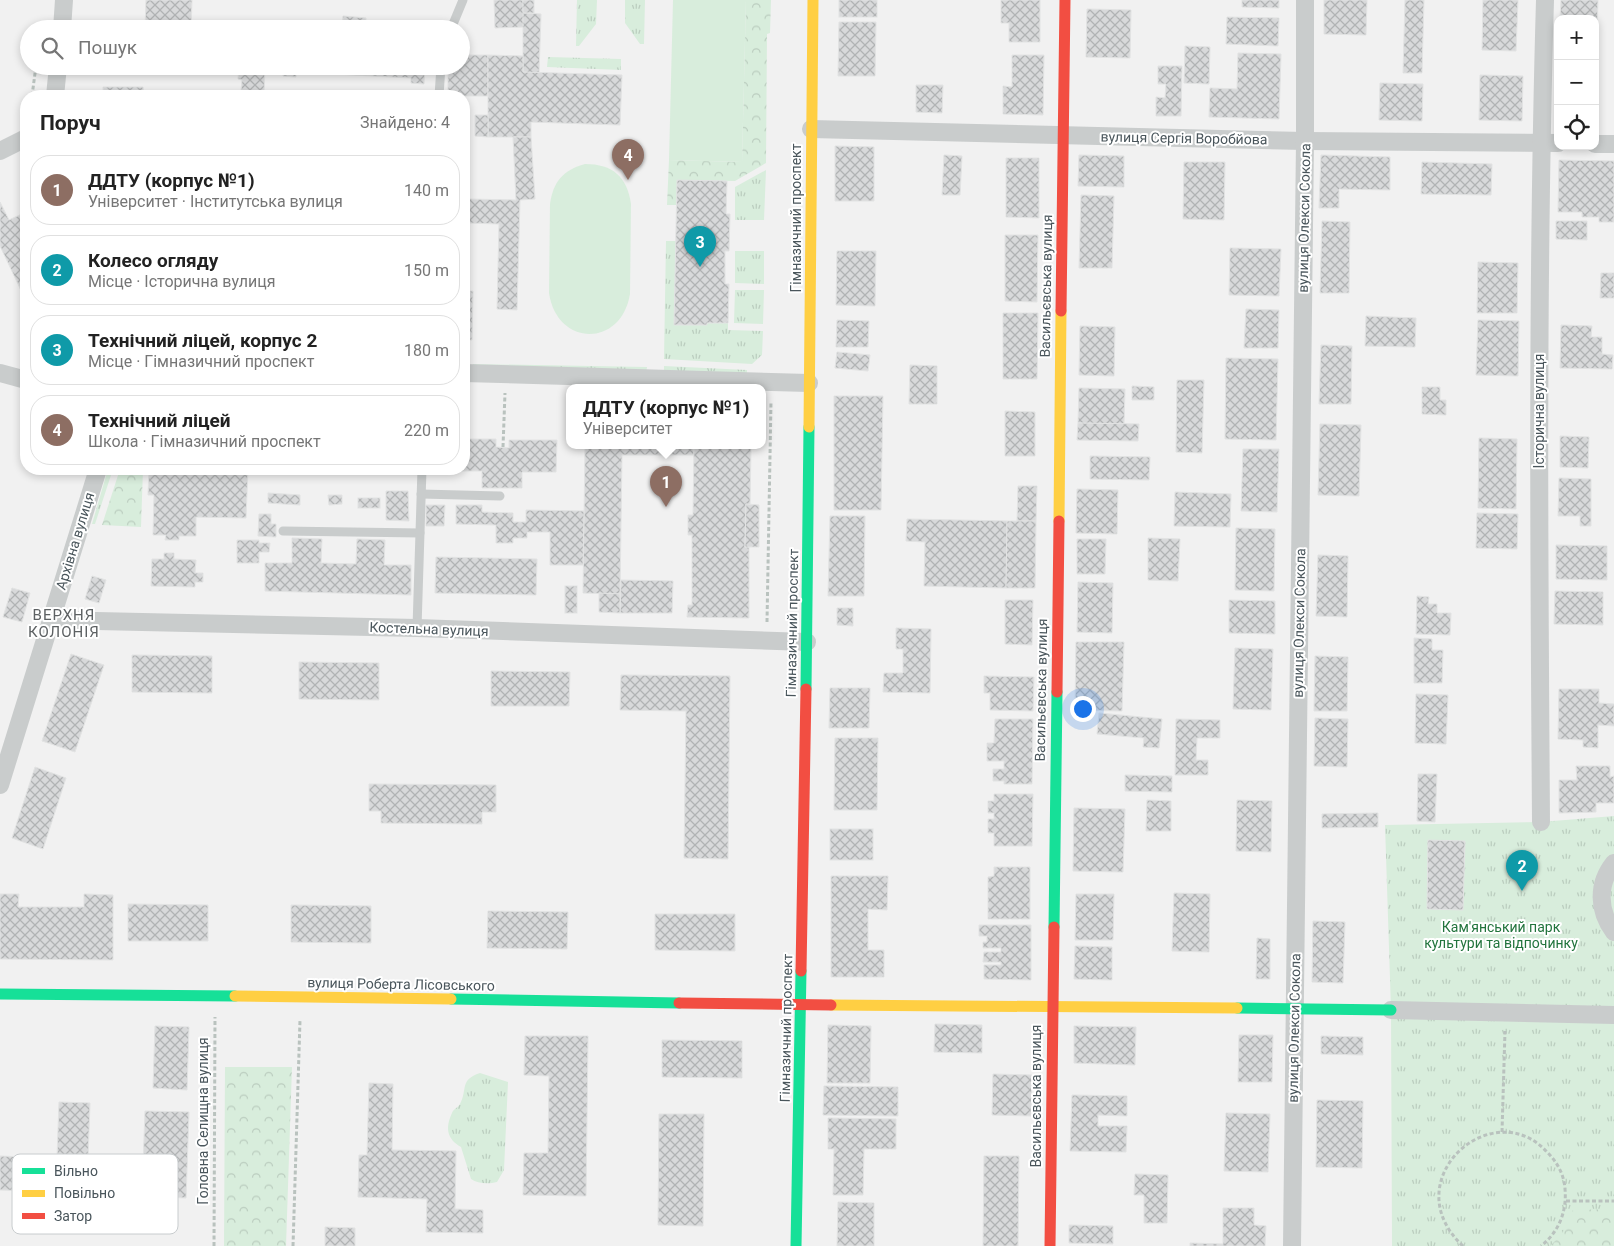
<!DOCTYPE html>
<html lang="uk">
<head>
<meta charset="utf-8">
<style>
	body { margin:0; font-family:Roboto,sans-serif; background:#f2f2f2; color:#222 }
	.controls { position:absolute; right:15px; top:15px; display:grid; overflow:hidden; border-radius:10px; box-shadow:0 2px 8px #0003 }
	.controls button { width:45px; height:45px; display:grid; place-items:center; padding:0; border:0; border-bottom:1px solid #e0e0e0; background:#fff; color:#222; font:25px sans-serif }
	.you { position:absolute; left:1082px; top:708px; width:18px; height:18px; margin:-12px; border:4px solid #fff; border-radius:50%; background:#1a73e8; box-shadow:0 0 0 8px #1a73e833 }
	.badge { display:grid; place-items:center; width:32px; height:32px; border-radius:50%; background:#7c3aed; color:#fff; font-size:16px; font-weight:700 }
	.pin { position:absolute; translate:-50% -41px; filter:drop-shadow(0 1px 2px #0008) }
	.pin::after { content:''; position:absolute; top:26px; width:18px; height:15px; background:inherit; clip-path:polygon(0 0,100% 0,50% 100%) }
	.popup { position:absolute; left:566px; top:384px; width:200px; height:65px; box-sizing:border-box; display:grid; place-content:center; border-radius:10px; background:#fff; filter:drop-shadow(0 1px 4px #0005); font-size:16px; white-space:nowrap; color:#767676 }
	.popup b { font-size:19px; color:#222 }
	.popup::after { content:''; position:absolute; left:50%; top:100%; margin-left:-10px; border:10px solid transparent; border-top-color:#fff }
	.list { margin:0; padding:0; list-style:none }
	h2 { display:flex; justify-content:space-between; align-items:center; height:65px; margin:0; padding:0 20px; font-size:21px }
	h2 small { font-size:16px; font-weight:400; color:#767676 }
	.list li { display:grid; grid-template-columns:32px 1fr auto; gap:15px; align-items:center; box-sizing:border-box; height:70px; margin:0 10px 10px; padding:0 10px; border:1px solid #e0e0e0; border-radius:20px }
	.list b { display:block; font-size:19px; white-space:nowrap }
	.list p { margin:0; font-size:16px; white-space:nowrap; color:#767676 }
	.list em { font-size:16px; font-style:normal; color:#767676 }
	.icon { flex:none; width:28px; height:28px; fill:none; stroke:currentColor; stroke-width:2; stroke-linecap:round; stroke-linejoin:round }
	.map { position:relative; flex:none; width:1614px; height:1246px; overflow:hidden }
	.search { position:absolute; background:#fff; box-shadow:0 2px 8px #0003; left:20px; top:20px; width:450px; height:55px; display:flex; align-items:center; gap:12px; box-sizing:border-box; padding:0 18px; border-radius:28px; color:#767676; font-size:19px }
	.panel { position:absolute; background:#fff; box-shadow:0 2px 8px #0003; left:20px; top:90px; width:450px; height:385px; border-radius:20px }
	.map>svg:first-child { display:block }
</style>
</head>
<body>
<div class="map">
<svg width="1614" height="1246" viewBox="0 0 1614 1246">
	<defs>
		<pattern id="grass-tufts" width="24" height="20" patternUnits="userSpaceOnUse" patternTransform="scale(1.25)"><rect width="24" height="20" fill="#d8eddc"/><path d="M3 7l-1-3M5 7V3M7 7l1-3M15 17l-1-3M17 17v-4M19 17l1-3" fill="none" stroke="#bbcdbf"/></pattern>
		<pattern id="forest-crowns" width="20" height="18" patternUnits="userSpaceOnUse" patternTransform="scale(1.25)"><rect width="20" height="18" fill="#d8eddc"/><path d="M2 6a3 3 0 1 1 6 0M12 15a3 3 0 1 1 6 0" fill="none" stroke="#bbcdbf"/></pattern>
		<pattern id="building-cross-hatch" width="8" height="8" patternUnits="userSpaceOnUse" patternTransform="scale(1.25)"><rect width="8" height="8" fill="#d8d9da"/><path d="M0 0l8 8M0 8l8-8" fill="none" stroke="#b1b3b4"/></pattern>
	</defs>
	<rect width="100%" height="100%" fill="#f1f1f1"/>
	<g fill="url(#grass-tufts)">
		<path d="M577 0H597L596 24 579 46H576Z"/>
		<path d="M625 0H645L644 44H640L625 23Z"/>
		<path d="M548 57 621 59V70L547 67Z"/>
		<path d="M766 170 764 220H735V187Z"/>
		<path d="M666 241H676L675 325H707V323H728V330L763 331 762 355 752 364 664 359Z"/>
		<path d="M735 251H764V284L735 283Z"/>
		<path d="M735 290H764L763 324 734 323Z"/>
		<path d="M473 364 647 367 646 373 473 371Z"/>
		<path d="M664 366 747 370V375L664 371Z"/>
		<path d="M108 469H113L95 524H92Z"/>
		<path d="M1614 816V1246H1392L1391 1010 1385 825 1541 822Z"/>
		<path d="M480 1073 508 1082 504 1170 497 1182C489 1184 478 1184 471 1179L461 1147C447 1139 445 1128 452 1113 453 1109 458 1108 460 1104 468 1089 459 1080 480 1073Z"/>
	</g>
	<g fill="url(#forest-crowns)">
		<path d="M746 0H771L770 33 767 34 766 163 735 181 677 180V205H667L669 160 742 162Z"/>
		<path d="M120 469H143L141 527 102 525Z"/>
		<path d="M225 1067H292L286 1246H224Z"/>
		<path d="M1614 1209V1246H1550L1562 1234 1573 1210Z"/>
	</g>
	<g fill="#d8eddc">
		<path d="M673 0H746L742 162 669 160Z"/>
		<path d="M585 164C613 164 627 177 631 204L630 294C621 348 557 347 549 293L550 204C553 182 563 170 585 164Z"/>
	</g>
	<g fill="url(#building-cross-hatch)" stroke="#e2e3e3">
		<path d="M146 0H192L191 29H145Z"/>
		<path d="M494 0H523L524 27 495 28Z"/>
		<rect x="523" y="0" width="11" height="13"/>
		<rect x="839" y="0" width="38" height="17"/>
		<path d="M1001 0H1040V42H1009V23H1001Z"/>
		<path d="M1242 0H1279V8L1242 7Z"/>
		<path d="M1324 0H1367L1366 35 1324 34Z"/>
		<path d="M1405 0H1424L1422 73H1403Z"/>
		<path d="M1483 0H1518L1516 51 1482 50Z"/>
		<path d="M1561 0H1598L1597 38H1595V19H1560Z"/>
		<path d="M1087 9 1131 10 1130 58 1086 57Z"/>
		<path d="M523 13 541 14 539 73 523 72Z"/>
		<path d="M343 16 366 18V29H342Z"/>
		<path d="M1227 17 1279 18 1278 46 1226 44Z"/>
		<path d="M839 22H876L875 76H838Z"/>
		<path d="M287 26 338 29H286Z"/>
		<path d="M1185 46 1210 47 1209 84 1184 83Z"/>
		<path d="M1238 53 1281 54 1279 119 1209 117 1210 88 1237 89Z"/>
		<path d="M461 55H488V96H448V66H461Z"/>
		<path d="M488 55 523 56V72L622 75 620 125 531 122V137H488Z"/>
		<path d="M1012 55H1044L1043 115 1003 114V86L1012 87Z"/>
		<path d="M239 66H265L264 93 241 91 242 80 238 79Z"/>
		<path d="M284 66H425L424 84 411 83V78L296 72V77L283 76Z"/>
		<path d="M1158 66H1182L1181 116H1156V97L1165 98 1166 84H1158Z"/>
		<path d="M1595 67 1598 68 1597 121H1595Z"/>
		<path d="M1480 75 1523 76 1522 121 1479 120Z"/>
		<path d="M1380 83 1423 84 1422 121 1379 120Z"/>
		<path d="M916 85H943L942 113 916 112Z"/>
		<path d="M103 87H143L144 96H103Z"/>
		<path d="M290 92 318 93V96H290Z"/>
		<path d="M475 115H488V137L475 136Z"/>
		<path d="M513 137H531L535 199 520 200 517 310 497 309 499 224 469 223V199L516 200Z"/>
		<path d="M835 146 874 147V201H835Z"/>
		<path d="M944 155 962 156 960 195H942Z"/>
		<path d="M1079 155 1124 156V187L1078 186Z"/>
		<path d="M1321 155 1390 157V190L1339 189V208H1319Z"/>
		<path d="M1006 158H1039V218L1006 217Z"/>
		<path d="M1559 160 1614 161V222H1599V217H1582V212H1558Z"/>
		<path d="M1184 162H1225L1224 220 1183 219Z"/>
		<path d="M1422 162 1492 164 1491 195 1421 194Z"/>
		<path d="M677 180 727 181 726 214H730L729 251H725V284H729L728 323H707V325H674Z"/>
		<path d="M1081 195 1114 196 1112 268H1079Z"/>
		<path d="M0 202 9 220 26 212V301L0 246Z"/>
		<path d="M1322 221 1350 222 1349 293H1320Z"/>
		<path d="M1556 221H1587V240L1556 239Z"/>
		<path d="M1005 235H1038L1037 302 1005 301Z"/>
		<path d="M1230 248 1281 249 1279 296 1229 295Z"/>
		<path d="M837 251H876L875 306 836 305Z"/>
		<path d="M1478 262 1518 263 1517 313H1477Z"/>
		<path d="M1601 273H1614V298H1600Z"/>
		<path d="M464 291H473L472 340H464Z"/>
		<path d="M1246 309 1279 310 1278 348H1244Z"/>
		<path d="M1003 313H1038L1037 379H1003Z"/>
		<path d="M1366 316 1416 318 1415 347 1365 346Z"/>
		<path d="M837 320 869 321 868 347H836Z"/>
		<path d="M1478 320 1519 321 1518 376 1476 375Z"/>
		<path d="M1561 325 1592 326 1591 337H1602V354L1613 355 1612 369 1560 368Z"/>
		<path d="M1080 326 1115 327 1114 376 1079 375Z"/>
		<path d="M1321 345 1352 346 1351 404H1319Z"/>
		<path d="M837 352 870 355 868 371 835 368Z"/>
		<path d="M1226 358 1278 359 1276 440 1225 439Z"/>
		<path d="M910 365 937 366V404H909Z"/>
		<path d="M1177 380H1204L1202 453 1176 452Z"/>
		<path d="M1132 386 1154 387V400H1132Z"/>
		<path d="M1422 387H1440V400H1446V415L1422 414Z"/>
		<path d="M1079 388 1125 389 1124 424 1078 423Z"/>
		<path d="M834 396H883L881 510H834Z"/>
		<path d="M1005 411 1035 412V456H1005Z"/>
		<path d="M1078 423 1139 424 1138 441 1077 440Z"/>
		<path d="M1320 424 1361 425 1359 496 1318 495Z"/>
		<path d="M1560 436 1589 437 1588 468 1560 467Z"/>
		<path d="M1479 438 1517 439 1516 509 1478 508Z"/>
		<path d="M464 439H496V447L509 448V440H557L556 472H522V488H482V471H449V469H464Z"/>
		<path d="M585 446H694V455H622L620 594 583 593Z"/>
		<path d="M694 446H751L750 505 746 504 745 547H749V618L687 617 688 605H692V535H688V515H693Z"/>
		<path d="M1243 449H1279L1277 512 1241 511Z"/>
		<path d="M1090 456 1150 457 1149 480 1090 479Z"/>
		<path d="M149 469H248L246 518 196 517V536H179V540H165L166 535H153L154 495H148Z"/>
		<path d="M1559 478 1591 479V526H1580V516H1558Z"/>
		<path d="M1018 486H1037L1036 521H1017Z"/>
		<path d="M1077 489 1118 490 1117 534 1076 533Z"/>
		<path d="M386 491H408L409 521 386 520Z"/>
		<path d="M1175 492 1231 494 1230 527 1174 526Z"/>
		<path d="M268 493 300 495V505L268 503Z"/>
		<path d="M328 495H342V504L329 505Z"/>
		<rect x="358" y="498" width="22" height="10"/>
		<path d="M746 504 759 505V547H745Z"/>
		<path d="M426 505H445L444 526H426Z"/>
		<path d="M456 505H482V512L513 513V522H526V510L584 511 583 565H550V532H527V538H513V543H496V525L456 524Z"/>
		<path d="M1477 513 1518 514 1517 549 1476 548Z"/>
		<path d="M259 514H271V524H276V537L258 536Z"/>
		<path d="M830 516H865L864 596H828Z"/>
		<path d="M907 519 1007 521 1006 588 924 586 925 542 906 541Z"/>
		<path d="M1007 521H1036L1035 588H1006Z"/>
		<path d="M1236 528 1275 529 1274 591 1235 590Z"/>
		<path d="M292 538 322 539 321 563 356 564 357 539 385 540 384 565H411V595L265 591V563H292Z"/>
		<path d="M1148 538 1180 539 1178 581 1148 580Z"/>
		<path d="M1077 539H1106L1105 574H1077Z"/>
		<path d="M237 540H259V543H270L269 552H259V563H237Z"/>
		<path d="M1556 545 1607 546V580L1556 579Z"/>
		<path d="M164 553H174V559L196 560 195 573H203V582H195V587L151 586 152 559H164Z"/>
		<path d="M1318 555 1348 556 1347 617 1316 616Z"/>
		<path d="M436 557 537 559 536 595 435 593Z"/>
		<path d="M92 576 106 580 99 603 85 599Z"/>
		<path d="M621 580 673 581 672 613H620Z"/>
		<path d="M1078 582 1113 583 1112 633 1077 632Z"/>
		<rect x="565" y="586" width="12" height="27"/>
		<path d="M12 588 30 593 22 622 3 617Z"/>
		<path d="M1555 591 1603 592V625L1554 624Z"/>
		<path d="M599 593 620 594V613L599 612Z"/>
		<path d="M1417 596 1429 597 1428 604H1437V613H1451L1450 635 1416 634Z"/>
		<path d="M1005 600H1033L1032 645 1005 644Z"/>
		<path d="M1229 600 1275 601V634L1229 633Z"/>
		<path d="M837 608H853V626L837 625Z"/>
		<path d="M896 628 931 629 930 693 883 692 884 673H903V649H896Z"/>
		<path d="M1414 638 1432 639V650H1443L1442 683H1414Z"/>
		<path d="M1076 642H1124L1122 711 1075 710Z"/>
		<path d="M1235 648 1273 649 1271 710 1233 709Z"/>
		<path d="M71 654 104 665 75 752 42 741Z"/>
		<path d="M132 655 212 656V693L132 692Z"/>
		<path d="M1315 656 1348 657 1347 711H1314Z"/>
		<path d="M299 662 379 663V700L299 699Z"/>
		<path d="M491 671 570 672 569 706H491Z"/>
		<path d="M621 675 730 676 728 859 684 858 686 711 620 710Z"/>
		<path d="M984 676 1034 677 1033 711 990 710V693H984Z"/>
		<path d="M830 688H870L869 728H829Z"/>
		<path d="M1559 689H1599V703L1614 704V726L1598 725V748L1583 747V740L1558 739Z"/>
		<path d="M1416 694 1448 695 1446 744 1415 743Z"/>
		<path d="M1099 713 1162 719 1159 748 1143 747 1144 738 1097 734Z"/>
		<path d="M1315 718 1348 719 1347 767 1314 766Z"/>
		<path d="M995 719H1033L1032 784H1004V781H993V769H1004V761H987V743H994Z"/>
		<path d="M1176 719 1220 720V738H1197L1196 760H1208V775H1175Z"/>
		<path d="M835 738H878L877 810H834Z"/>
		<path d="M1576 766H1610V777L1614 776V803H1596V812L1559 813V780H1577Z"/>
		<path d="M35 767 66 778 43 849 12 838Z"/>
		<path d="M1418 774H1437L1435 822 1417 821Z"/>
		<path d="M1125 775 1172 776V792L1125 791Z"/>
		<path d="M369 784 496 785V812H482V824L381 823V811H369Z"/>
		<path d="M994 794H1033L1032 846H994V833H988V819H994V813H988V801H994Z"/>
		<path d="M1147 800 1171 801V831H1146Z"/>
		<path d="M1237 800 1272 801 1271 852 1236 851Z"/>
		<path d="M1074 808 1125 809 1123 872 1073 871Z"/>
		<path d="M1378 813V827L1322 828V814Z"/>
		<rect x="830" y="829" width="43" height="31"/>
		<path d="M1428 840 1465 841 1463 910 1427 909Z"/>
		<path d="M994 867H1030V919H988V877L994 876Z"/>
		<path d="M831 876H888L887 910 868 909V950H884V977H831Z"/>
		<path d="M1174 893 1210 894 1209 952 1172 951Z"/>
		<path d="M0 894H19L18 907H84V894L113 895V960L0 959Z"/>
		<path d="M1076 894H1114L1113 940H1075Z"/>
		<path d="M128 904 208 905V941H128Z"/>
		<path d="M291 905 371 906V943L291 942Z"/>
		<path d="M488 911 568 912 567 949 487 948Z"/>
		<path d="M655 914H735V951L655 950Z"/>
		<path d="M1313 921 1345 922 1343 983 1312 982Z"/>
		<path d="M979 925H1031V980L984 979V965H1001V962H983L984 952H1001V948H983V942H987V936H979Z"/>
		<path d="M1257 938 1270 939V979H1256Z"/>
		<path d="M1075 946 1112 947V980L1074 979Z"/>
		<path d="M935 1024 982 1025V1053L934 1052Z"/>
		<path d="M828 1025 871 1026 870 1083H827Z"/>
		<path d="M155 1026 189 1027 187 1090 153 1088Z"/>
		<path d="M1074 1026 1136 1027 1135 1065 1074 1063Z"/>
		<path d="M1239 1035H1273L1272 1082H1238Z"/>
		<path d="M525 1036H588L586 1196 523 1195 524 1153H548L549 1076 524 1075Z"/>
		<path d="M1321 1036 1363 1037V1055L1321 1054Z"/>
		<path d="M662 1040 742 1041V1078L662 1077Z"/>
		<path d="M993 1074 1032 1075 1031 1116 992 1115Z"/>
		<path d="M369 1083 393 1084 392 1150 456 1151 455 1209 483 1210V1233L426 1232 427 1199 358 1197 359 1155H367Z"/>
		<path d="M824 1086 898 1087V1116L823 1115Z"/>
		<path d="M1072 1095 1127 1096V1116L1098 1115V1126H1127L1126 1152 1070 1151Z"/>
		<path d="M1317 1100 1363 1101 1362 1168 1316 1167Z"/>
		<path d="M59 1102 90 1103 88 1159 129 1160 127 1194 0 1190V1156L57 1158Z"/>
		<path d="M145 1111 189 1112 186 1198 142 1196Z"/>
		<path d="M1226 1113 1270 1114 1268 1172 1224 1171Z"/>
		<path d="M659 1114H704L703 1226 658 1225Z"/>
		<path d="M828 1118 896 1119V1149H864L863 1195H833L834 1149H828Z"/>
		<path d="M984 1156H1019L1018 1246H983Z"/>
		<path d="M1135 1174 1168 1175 1167 1223H1144V1195H1134Z"/>
		<path d="M838 1202 874 1203V1246H837Z"/>
		<path d="M1223 1208H1254V1225L1266 1226 1265 1246H1190V1243L1223 1244Z"/>
		<path d="M1069 1225 1113 1226V1244L1069 1243Z"/>
		<path d="M325 1227 355 1228V1246H325Z"/>
	</g>
	<g fill="none" stroke-linecap="round" stroke-linejoin="round">
		<g stroke="#b9c2be" stroke-width="3" stroke-dasharray="4 2.5" stroke-linecap="butt">
			<path d="M32 96 36 66"/>
			<path d="M503 447 505 393"/>
			<path d="M767 622 771 401"/>
			<path d="M1502 1132 1505 1031"/>
			<path d="M1566 1201H1614"/>
			<path d="M214 1246 215 1017"/>
			<path d="M293 1246 300 1020"/>
			<path d="M1463 1246C1393 1181 1492 1092 1547 1152 1557 1162 1564 1174 1565 1189 1567 1211 1559 1232 1541 1246"/>
		</g>
		<g stroke="#c9cccc" stroke-width="9">
			<path d="M451 29 463 0"/>
			<path d="M439 96 441 66"/>
			<path d="M421 494 500 496"/>
			<path d="M283 531 420 533"/>
			<path d="M417 628 422 469"/>
		</g>
		<g stroke="#c9cccc" stroke-width="18">
			<path d="M62 29 64 0"/>
			<path d="M55 96 58 66"/>
			<path d="M811 129 1305 141 1558 143"/>
			<path d="M1595 144H1614"/>
			<path d="M0 151 26 138"/>
			<path d="M0 373 26 380"/>
			<path d="M464 373 809 383"/>
			<path d="M51 620 417 628 807 642"/>
			<path d="M0 785 98 469"/>
			<path d="M1541 822C1539 548 1537 274 1545 0"/>
			<path d="M1614 863C1597 884 1598 911 1614 932"/>
			<path d="M1391 1010 1614 1015"/>
			<path d="M1292 1246 1305 141V0"/>
		</g>
		<g stroke="#16e098" stroke-width="11">
			<path d="M806 689 809 427"/>
			<path d="M1054 927 1057 692"/>
			<path d="M0 994 235 996"/>
			<path d="M451 999 679 1003"/>
			<path d="M1237 1008 1391 1010"/>
			<path d="M796 1246 801 971"/>
		</g>
		<g stroke="#ffcf43" stroke-width="11">
			<path d="M809 427 813 0"/>
			<path d="M1059 521 1061 311"/>
			<path d="M235 996 451 999"/>
			<path d="M831 1005 1237 1008"/>
		</g>
		<g stroke="#f24e42" stroke-width="11">
			<path d="M1061 311 1065 0"/>
			<path d="M1057 692 1059 521"/>
			<path d="M801 971 806 689"/>
			<path d="M679 1003 831 1005"/>
			<path d="M1050 1246 1054 927"/>
		</g>
	</g>
	<g text-anchor="middle" stroke-width="4" stroke-linejoin="round" paint-order="stroke">
		<g font-size="14" fill="#49555b" stroke="#fff">
			<text transform="translate(1184 138) rotate(1)" y="5">вулиця Сергія Воробйова</text>
			<text transform="translate(796 218) rotate(-90)" y="5">Гімназичний проспект</text>
			<text transform="translate(1304 218) rotate(-89)" y="5">вулиця Олекси Сокола</text>
			<text transform="translate(1046 286) rotate(-89)" y="5">Васильєвська вулиця</text>
			<text transform="translate(1539 411) rotate(-90)" y="5">Історична вулиця</text>
			<text transform="translate(75 541) rotate(-73)" y="5">Архівна вулиця</text>
			<text transform="translate(792 623) rotate(-89)" y="5">Гімназичний проспект</text>
			<text transform="translate(1299 623) rotate(-89)" y="5">вулиця Олекси Сокола</text>
			<text transform="translate(429 629) rotate(2)" y="5">Костельна вулиця</text>
			<text transform="translate(1041 690) rotate(-89)" y="5">Васильєвська вулиця</text>
			<text transform="translate(401 984) rotate(1)" y="5">вулиця Роберта Лісовського</text>
			<text transform="translate(786 1028) rotate(-89)" y="5">Гімназичний проспект</text>
			<text transform="translate(1294 1028) rotate(-89)" y="5">вулиця Олекси Сокола</text>
			<text transform="translate(1036 1096) rotate(-90)" y="5">Васильєвська вулиця</text>
			<text transform="translate(203 1121) rotate(-90)" y="5">Головна Селищна вулиця</text>
		</g>
		<g font-size="14" fill="#22743d" stroke="#fff">
			<text x="1501" y="932">Кам'янський парк<tspan x="1501" dy="16">культури та відпочинку</tspan></text>
		</g>
		<g font-size="15" letter-spacing="1" fill="#5d6163" stroke="#fff">
			<text x="64" y="620">ВЕРХНЯ<tspan x="64" dy="17">КОЛОНІЯ</tspan></text>
		</g>
	</g>
	<rect x="12" y="1154" width="166" height="80" rx="8" fill="#fff" stroke="#c8ccce" stroke-width="1"/>
	<rect x="22" y="1168" width="23" height="6" fill="#16e098"/>
	<rect x="22" y="1190" width="23" height="7" fill="#ffcf43"/>
	<rect x="22" y="1213" width="23" height="6" fill="#f24e42"/>
	<g font-size="14" fill="#49555b">
		<text x="54" y="1176">Вільно</text>
		<text x="54" y="1198">Повільно</text>
		<text x="54" y="1221">Затор</text>
	</g>
</svg>
<div class="controls">
<button>+</button>
<button>−</button>
<button><svg class="icon" aria-label="locate" viewBox="0 0 24 24"><circle cx="12" cy="12" r="6"/><path d="M12 2v4M12 18v4M2 12h4M18 12h4"/></svg></button>
</div>
<div class="you"></div>
<div class="pin badge" style="left:666px;top:507px;background:#8d6e63">1</div>
<div class="popup"><b>ДДТУ (корпус №1)</b>Університет</div>
<div class="pin badge" style="left:1522px;top:891px;background:#0f9aa8">2</div>
<div class="pin badge" style="left:700px;top:267px;background:#0f9aa8">3</div>
<div class="pin badge" style="left:628px;top:180px;background:#8d6e63">4</div>
<div class="search"><svg class="icon" aria-label="search" viewBox="0 0 24 24"><circle cx="10" cy="10" r="6"/><path d="M15 15l6 6"/></svg>Пошук</div>
<section class="panel">
<h2>Поруч<small>Знайдено: 4</small></h2>
<ul class="list">
<li><span class="badge" style="background:#8d6e63">1</span><div><b>ДДТУ (корпус №1)</b><p>Університет · Інститутська вулиця</p></div><em>140 m</em></li>
<li><span class="badge" style="background:#0f9aa8">2</span><div><b>Колесо огляду</b><p>Місце · Історична вулиця</p></div><em>150 m</em></li>
<li><span class="badge" style="background:#0f9aa8">3</span><div><b>Технічний ліцей, корпус 2</b><p>Місце · Гімназичний проспект</p></div><em>180 m</em></li>
<li><span class="badge" style="background:#8d6e63">4</span><div><b>Технічний ліцей</b><p>Школа · Гімназичний проспект</p></div><em>220 m</em></li>
</ul>
</section>
</div>
</body>
</html>
